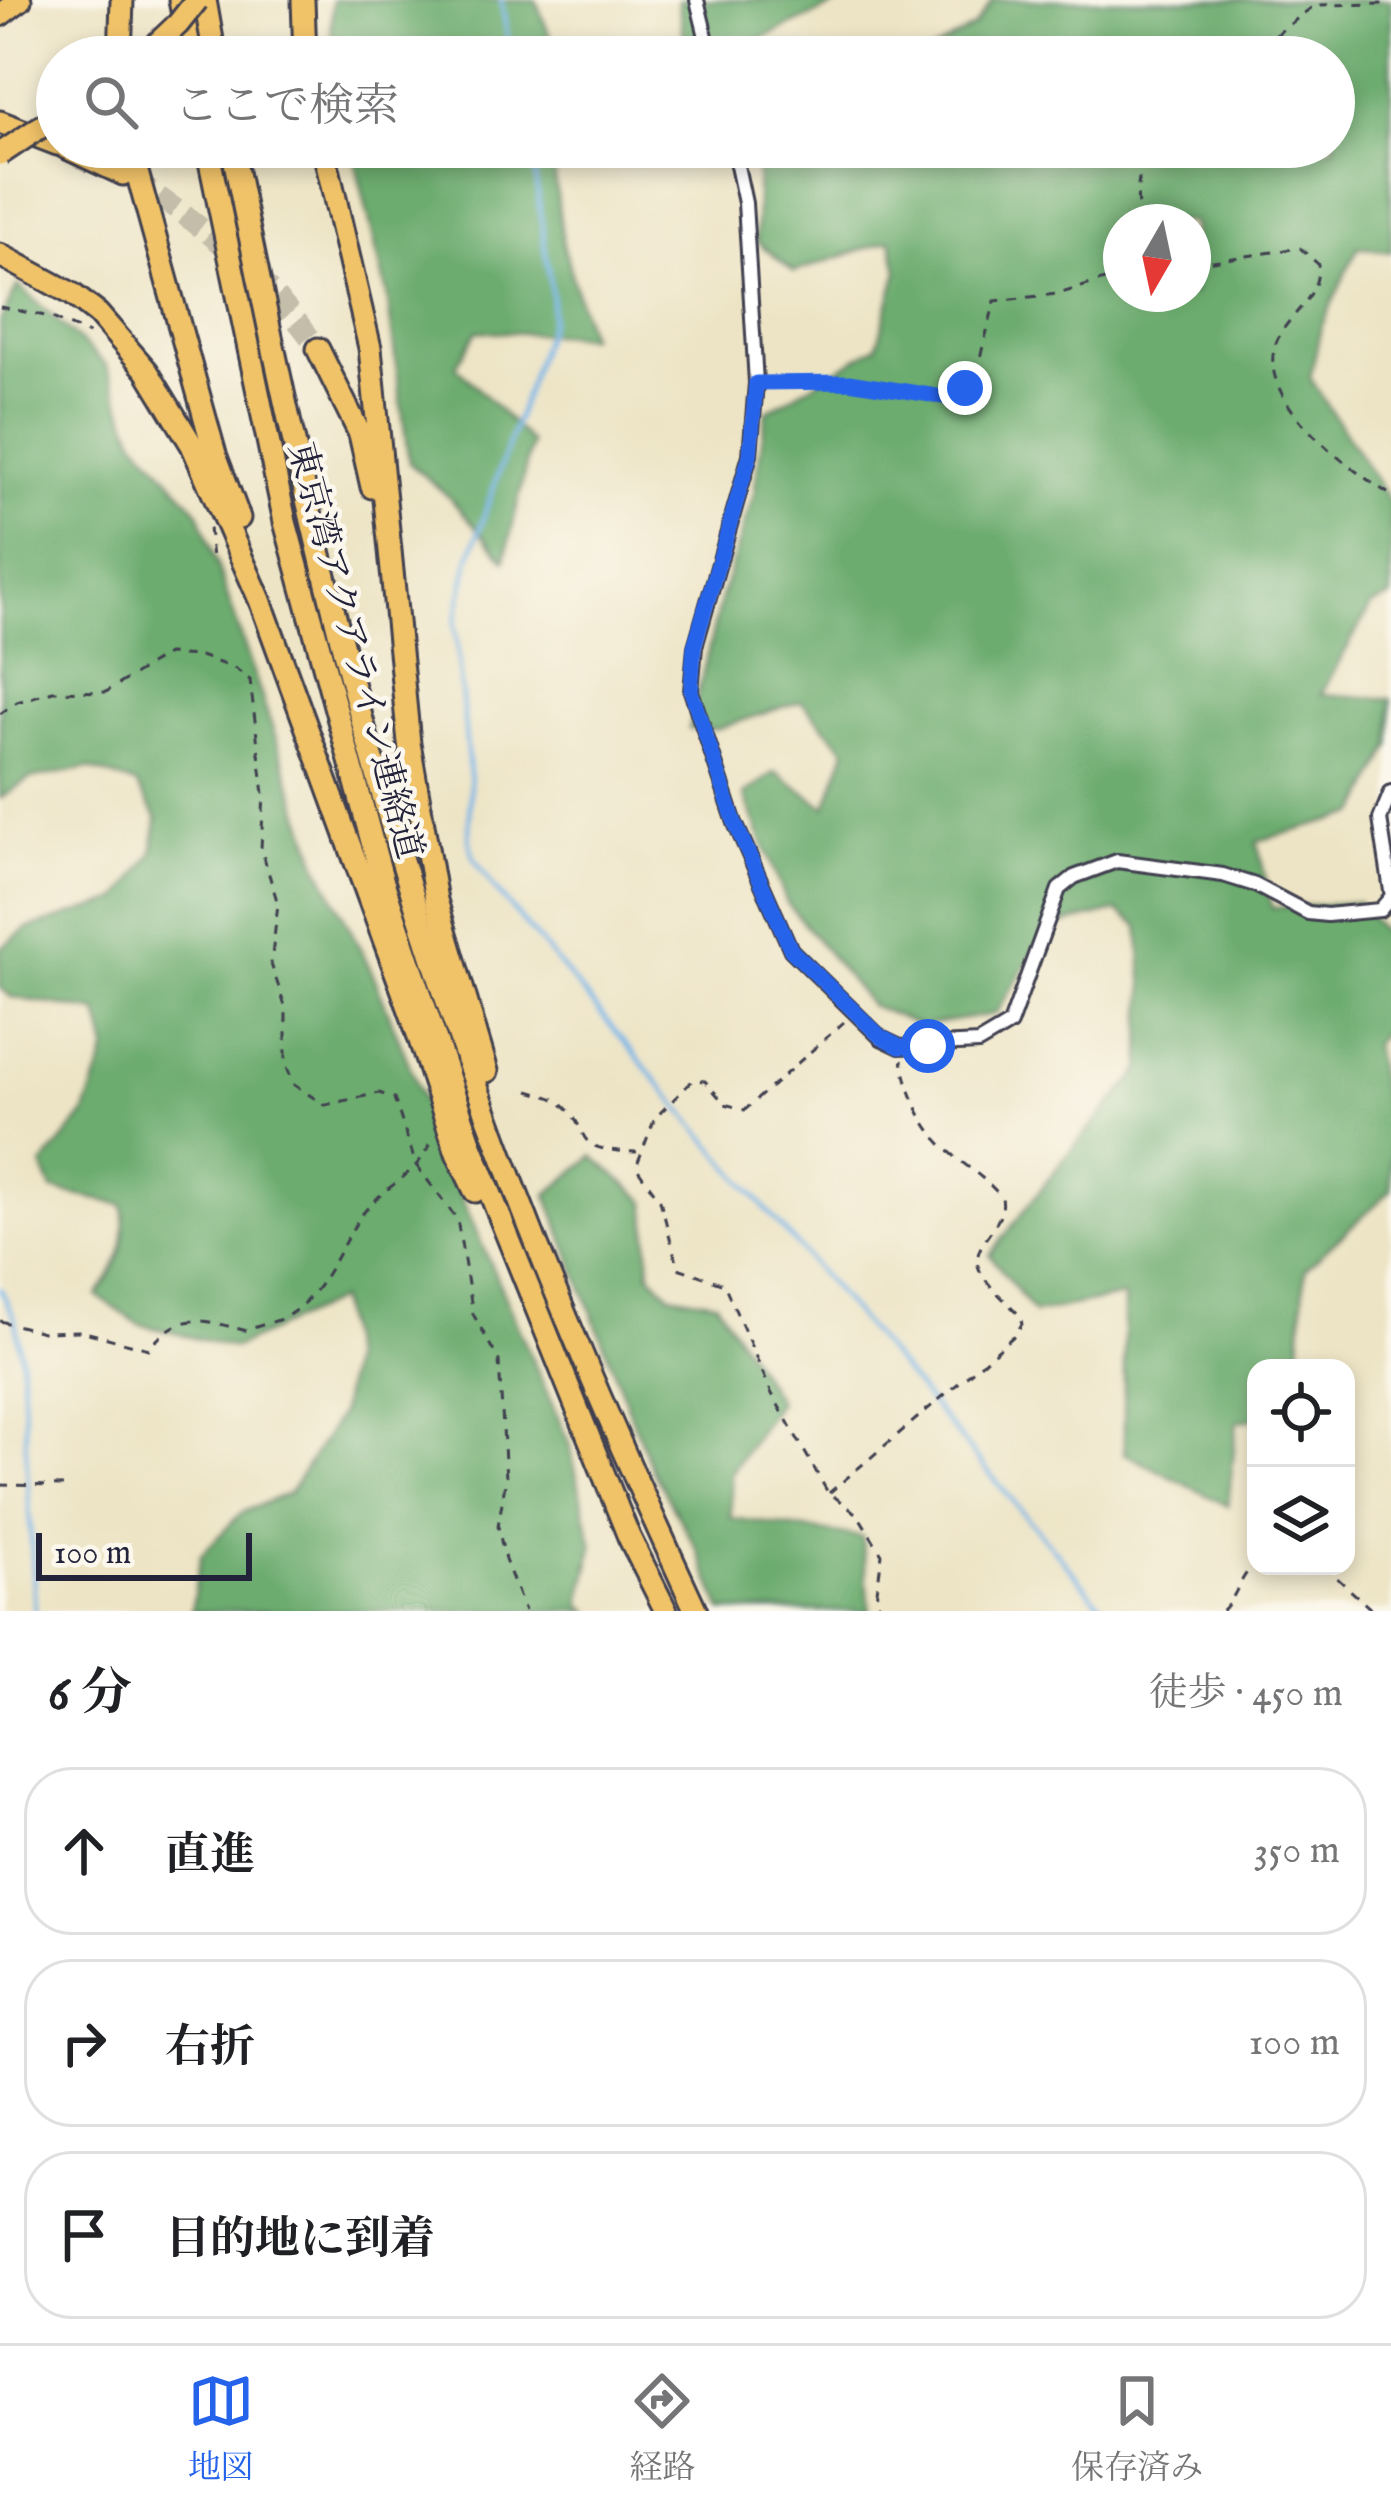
<!DOCTYPE html>
<html lang="ja">
<head>
<meta charset="utf-8">
<style>
	body { margin:0; font-family:"IM FELL English","Noto Serif JP",serif; background:#f2f2f2; color:#202124 }
	.controls { position:absolute; right:36px; bottom:36px; display:grid; overflow:hidden; border-radius:24px; box-shadow:0 6px 18px #0003 }
	.controls button { width:108px; height:108px; display:grid; place-items:center; padding:0; border:0; border-bottom:3px solid #e0e0e0; background:#fff; color:#202124; font:60px sans-serif }
	.compass { position:absolute; left:1103px; top:204px; width:108px; height:108px; border-radius:50%; background:#fff; box-shadow:0 6px 18px #0003; rotate:189deg }
	.scale { position:absolute; left:36px; bottom:30px; width:216px; box-sizing:border-box; padding-left:12px; border:6px solid #22223b; border-top:0; font-size:33px; line-height:42px; white-space:nowrap; color:#22223b; -webkit-text-stroke:9px #fbf7ec; paint-order:stroke }
	.stop { position:absolute; width:36px; height:36px; margin:-27px; border:9px solid #2563eb; border-radius:50%; background:#fff }
	.stop.end { background:#2563eb; border-color:#fff; box-shadow:0 3px 12px #0008 }
	.list { margin:0; padding:0; list-style:none }
	h2 { display:flex; justify-content:space-between; align-items:center; height:156px; margin:0; padding:0 48px; font-size:51px }
	h2 small { font-size:39px; font-weight:400; color:#757577 }
	.list li { display:grid; grid-template-columns:78px 1fr auto; gap:36px; align-items:center; box-sizing:border-box; height:168px; margin:0 24px 24px; padding:0 24px; border:3px solid #e0e0e0; border-radius:48px }
	.list b { display:block; font-size:45px; white-space:nowrap }
	.list em { font-size:39px; font-style:normal; color:#757577 }
	.icon { flex:none; width:66px; height:66px; fill:none; stroke:currentColor; stroke-width:2; stroke-linecap:round; stroke-linejoin:round }
	.map { position:relative; flex:none; width:1391px; height:1611px; overflow:hidden }
	.search { position:absolute; background:#fff; box-shadow:0 6px 18px #0003; left:36px; right:36px; top:36px; height:132px; display:flex; align-items:center; gap:30px; box-sizing:border-box; padding:0 42px; border-radius:66px; color:#757577; font-size:45px }
	.sheet { height:732px; background:#fff }
	nav { display:flex; justify-content:space-around; align-items:center; box-sizing:border-box; height:168px; border-top:3px solid #e0e0e0; background:#fff; font-size:33px; color:#757577 }
	nav a { display:grid; justify-items:center; gap:6px }
	nav .on { color:#2563eb }
	.map>svg:first-child { display:block }
</style>
</head>
<body>
<div class="map">
<svg width="1391" height="1611" viewBox="0 0 1391 1611">
	<rect width="100%" height="100%" fill="#fbf7ec"/>
	<filter id="ink" filterUnits="userSpaceOnUse"><feTurbulence type="fractalNoise" baseFrequency=".00833" numOctaves="2"/><feDisplacementMap in="SourceGraphic" scale="24" xChannelSelector="R" yChannelSelector="G"/><feConvolveMatrix kernelMatrix="1 2 1 2 8 2 1 2 1" color-interpolation-filters="sRGB"/></filter>
	<filter id="wash" filterUnits="userSpaceOnUse"><feTurbulence type="fractalNoise" baseFrequency=".004" numOctaves="4" result="noise"/><feDisplacementMap in="SourceGraphic" scale="48" xChannelSelector="R" yChannelSelector="G"/><feGaussianBlur stdDeviation="2.7" result="paint"/><feColorMatrix in="noise" values="0 0 0 0 0 0 0 0 0 0 0 0 0 0 0 0 0 1.4 0 .05"/><feComposite in="paint" operator="in"/></filter>
	<g filter="url(#wash)">
		<rect width="100%" height="100%" fill="#ede4c5"/>
		<g fill="#6cac6e" stroke="#476754" stroke-width="3" fill-rule="evenodd">
			<path d="M332 0H536L552 42V57H331Z"/>
			<path d="M678 0H847L734 51 683 35Z"/>
			<path d="M993 0H1391V252L1358 247 1321 327 1310 378 1391 504V597L1371 606 1321 694 1391 699V745L1358 814 1257 841 1272 908 1358 902 1391 943V1023L1373 1045 1391 1137V1190L1305 1269 1299 1368H1256V1418L1237 1422 1228 1506 1124 1453V1296L1034 1313 990 1255 1064 1159 1141 1070 1144 990 1139 926 1117 911 1050 927 996 1014 920 1026 870 1005 787 903 744 795 775 772 826 807 846 750 801 701 717 729H689L721 598 754 494 766 412 877 346 898 271 891 240 794 272 756 241 758 153 769 147H1334V57H922L974 27ZM1121 222H1193V294H1121Z"/>
			<path d="M352 147H551L563 244 589 336 477 331 456 366 531 443 505 560 445 493 409 463 387 295Z"/>
			<path d="M18 285 106 365 135 439 199 512 320 869 374 976 465 1206 569 1443 593 1546 581 1604 590 1611H191L201 1555 241 1513 289 1493 340 1414 349 1359 338 1300 234 1348 139 1324 97 1296C118 1265 129 1244 123 1205L52 1190 42 1166 84 1115 107 1050 98 1012 11 997 0 987V949L26 929 119 900 153 852 157 818 136 784 88 768 29 779 0 799V321Z"/>
			<path d="M593 1156 646 1201 650 1273 670 1294 716 1302 778 1401 731 1473V1518L862 1537 870 1611H722L698 1551 652 1470 547 1195Z"/>
		</g>
		<g fill="none" stroke-linecap="round" stroke-linejoin="round">
			<g stroke="#73b4e7" stroke-width="4.5">
				<path d="M501 0 511 57"/>
				<path d="M531 147 552 297 551 318 469 560 455 624 470 783 469 840 474 858 495 889 1106 1611"/>
				<path d="M0 1288 15 1319 21 1357 35 1611"/>
			</g>
		</g>
	</g>
	<g filter="url(#ink)">
		<g fill="none" stroke-linecap="round" stroke-linejoin="round">
			<path stroke="#c4bda9" stroke-width="21" stroke-dasharray="21 10" stroke-linecap="butt" d="M133 180C203 224 271 281 318 349"/>
			<defs>
				<g id="street">
					<path d="M697 0 711 57"/>
					<path d="M733 147 745 203 756 383 750 455 695 647 691 691 735 823 791 950 881 1038 900 1047 978 1043 1010 1024 1059 889 1074 877 1117 861 1223 875 1255 885 1308 913 1327 915 1380 910 1391 897"/>
					<path d="M1391 792 1380 819 1391 891"/>
				</g>
				<g id="highway">
					<path d="M180 0 191 57"/>
					<path d="M205 0 215 57"/>
					<path d="M303 0 305 57"/>
					<path d="M0 15 20 0"/>
					<path d="M120 57 122 0"/>
					<path d="M0 122 57 144"/>
					<path d="M65 147 123 174"/>
					<path d="M130 147 215 454 239 518"/>
					<path d="M207 147 285 522 383 882 472 1148 629 1537 666 1611"/>
					<path d="M232 147C290 437 353 727 449 1007 519 1214 604 1413 696 1611"/>
					<path d="M323 147 370 348 409 743 436 900 487 1071"/>
					<path d="M0 255 72 294 98 314 147 371 192 445 260 600 412 1016 457 1153 475 1191"/>
					<path d="M318 349 360 434 372 487"/>
				</g>
			</defs>
			<use href="#street" stroke="#403f50" stroke-width="18"/>
			<use href="#highway" stroke="#403f50" stroke-width="27"/>
			<g stroke="#403f50" stroke-width="3" stroke-dasharray="9 9" stroke-linecap="butt">
				<path d="M1247 57 1315 5 1391 4"/>
				<path d="M1141 222C1134 199 1137 167 1152 147"/>
				<path d="M1193 264 1300 248 1318 264C1320 302 1285 314 1275 346 1257 402 1350 470 1391 495"/>
				<path d="M0 307 50 317 89 334"/>
				<path d="M770 383 849 382 943 397 965 388 977 369 995 301 1058 294 1121 275"/>
				<path d="M209 528 212 559"/>
				<path d="M0 714 17 702 53 691 106 692 167 654 200 656 236 669 250 680 264 794 261 848 278 904 271 964 286 1009V1065L294 1085 325 1105 379 1093 394 1098 416 1165 457 1219 473 1314 499 1361 506 1479 498 1526 505 1560 525 1611"/>
				<path d="M844 1022 745 1110 725 1104 705 1081 693 1080 655 1118 636 1167 660 1200 678 1268 724 1284 772 1394 827 1491 858 1515 882 1554 876 1598 882 1611"/>
				<path d="M529 1091C538 1094 551 1096 558 1101 598 1133 563 1150 637 1152"/>
				<path d="M0 1321 43 1332 81 1331 149 1349C181 1309 203 1320 247 1331 260 1324 279 1322 290 1314 331 1288 343 1230 374 1201 397 1179 416 1174 432 1141"/>
				<path d="M0 1485 69 1486"/>
				<path d="M829 1493 1015 1335 1022 1324 1020 1316C1008 1302 988 1287 980 1271 967 1244 1008 1226 1002 1198 986 1178 969 1169 951 1153 924 1131 908 1094 902 1060"/>
				<path d="M1324 1566 1373 1611"/>
				<path d="M1222 1611C1237 1598 1240 1574 1256 1564"/>
			</g>
			<use href="#street" stroke="#fff" stroke-width="12"/>
			<use href="#highway" stroke="#f1c369" stroke-width="21"/>
			<defs>
				<g id="highway-bridge">
					<path d="M143 57 178 24 197 0"/>
					<path d="M0 154 57 116"/>
				</g>
			</defs>
			<use href="#highway-bridge" stroke="#403f50" stroke-width="27" stroke-linecap="butt"/>
			<use href="#highway-bridge" stroke="#f1c369" stroke-width="21"/>
		</g>
	</g>
	<g fill="none" stroke-linecap="round" stroke-linejoin="round" filter="url(#ink)">
		<path stroke="#2563eb" stroke-width="15" d="M928 1046 900 1047 881 1037 791 950 735 823 691 691 694 647 750 455 756 383 849 382 943 397 965 388"/>
	</g>
	<g text-anchor="middle" stroke-width="9" stroke-linejoin="round" paint-order="stroke">
		<g font-size="36" fill="#22223b" stroke="#fbf7ec">
			<text transform="translate(357 650) rotate(75)" y="13">東京湾アクアライン連絡道</text>
		</g>
	</g>
</svg>
<div class="controls">
<button><svg class="icon" aria-label="locate" viewBox="0 0 24 24"><circle cx="12" cy="12" r="6"/><path d="M12 2v4M12 18v4M2 12h4M18 12h4"/></svg></button>
<button><svg class="icon" aria-label="layers" viewBox="0 0 24 24"><path d="M12 4l9 5-9 5-9-5zM3 14l9 5 9-5"/></svg></button>
</div>
<svg class="compass" viewBox="-18 -18 36 36"><path d="M0-13l5 13h-10z" fill="#e53935"/><path d="M0 13l5-13h-10z" fill="#757577"/></svg>
<div class="scale">100 m</div>
<div class="stop" style="left:928px;top:1046px"></div>
<div class="stop end" style="left:965px;top:388px"></div>
<div class="search"><svg class="icon" aria-label="search" viewBox="0 0 24 24"><circle cx="10" cy="10" r="6"/><path d="M15 15l6 6"/></svg>ここで検索</div>
</div>
<section class="sheet">
<h2>6 分<small>徒歩 · 450 m</small></h2>
<ul class="list">
<li><svg class="icon" aria-label="ahead" viewBox="0 0 24 24"><path d="M12 20V5M6 11l6-6 6 6"/></svg><div><b>直進</b></div><em>350 m</em></li>
<li><svg class="icon" aria-label="right" viewBox="0 0 24 24"><path d="M7 20v-9h11M14 6l5 5-5 5"/></svg><div><b>右折</b></div><em>100 m</em></li>
<li><svg class="icon" aria-label="arrive" viewBox="0 0 24 24"><path d="M6 21V4h12l-3 4 3 4H6"/></svg><div><b>目的地に到着</b></div></li>
</ul>
</section>
<nav>
<a class="on"><svg class="icon" aria-label="map" viewBox="0 0 24 24"><path d="M3 6l6-2 6 2 6-2v14l-6 2-6-2-6 2zM9 4v14M15 6v14"/></svg>地図</a>
<a><svg class="icon" aria-label="directions" viewBox="0 0 24 24"><path d="M12 3l9 9-9 9-9-9zM9 14v-3h6M13 9l2 2-2 2"/></svg>経路</a>
<a><svg class="icon" aria-label="saved" viewBox="0 0 24 24"><path d="M7 4h10v16l-5-4-5 4z"/></svg>保存済み</a>
</nav>
</body>
</html>
